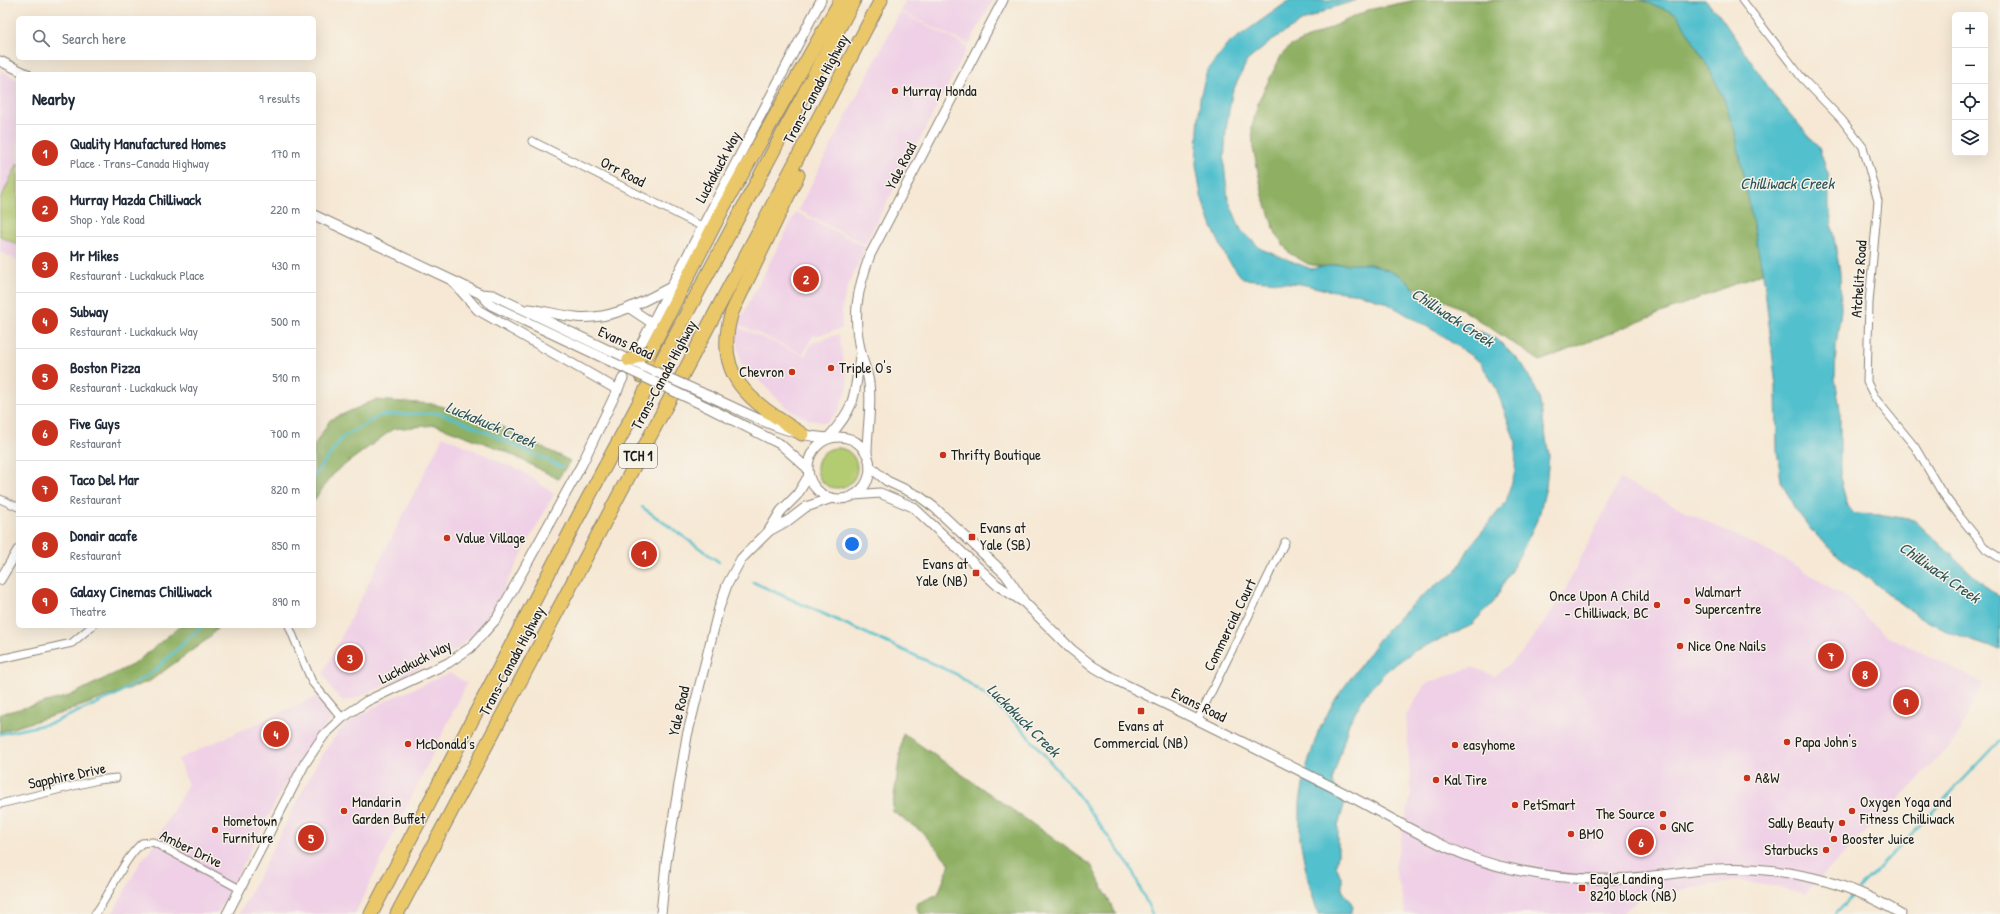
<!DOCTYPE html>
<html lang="en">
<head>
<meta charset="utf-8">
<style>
	body { margin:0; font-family:"Patrick Hand",sans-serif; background:#f2f2f3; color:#1f2937 }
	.controls { position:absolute; right:12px; top:12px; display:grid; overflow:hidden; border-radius:6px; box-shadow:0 4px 16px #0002 }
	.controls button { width:36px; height:36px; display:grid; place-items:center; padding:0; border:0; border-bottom:1px solid #e0e1e3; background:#fff; color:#1f2937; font:20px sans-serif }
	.you { position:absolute; left:852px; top:544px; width:14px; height:14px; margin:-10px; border:3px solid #fff; border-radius:50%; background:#1a73e8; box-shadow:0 0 0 6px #1a73e833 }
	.badge { display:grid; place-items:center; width:26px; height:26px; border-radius:50%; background:#c8321e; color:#fff; font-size:13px; font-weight:700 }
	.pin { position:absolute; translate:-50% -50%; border:2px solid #fff; box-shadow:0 1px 4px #0006 }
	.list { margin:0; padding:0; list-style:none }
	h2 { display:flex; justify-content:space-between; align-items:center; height:52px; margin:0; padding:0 16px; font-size:17px }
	h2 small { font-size:13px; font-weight:400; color:#747a83 }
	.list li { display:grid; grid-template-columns:26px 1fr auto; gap:12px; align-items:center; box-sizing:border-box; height:56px; padding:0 16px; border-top:1px solid #e0e1e3 }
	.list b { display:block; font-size:15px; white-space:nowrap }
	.list p { margin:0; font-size:13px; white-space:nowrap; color:#747a83 }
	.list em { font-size:13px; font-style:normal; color:#747a83 }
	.icon { flex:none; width:22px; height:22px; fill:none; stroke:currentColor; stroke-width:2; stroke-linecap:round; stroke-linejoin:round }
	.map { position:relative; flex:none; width:2000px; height:914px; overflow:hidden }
	.search { position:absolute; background:#fff; box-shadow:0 4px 16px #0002; left:16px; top:16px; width:300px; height:44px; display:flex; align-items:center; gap:10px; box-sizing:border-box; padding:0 14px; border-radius:6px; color:#747a83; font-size:15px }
	.panel { position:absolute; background:#fff; box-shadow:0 4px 16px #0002; left:16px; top:72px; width:300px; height:556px; border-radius:6px }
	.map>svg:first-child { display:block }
</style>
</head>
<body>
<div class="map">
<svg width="2000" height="914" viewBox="0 0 2000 914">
	<rect width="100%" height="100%" fill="#f7f3e8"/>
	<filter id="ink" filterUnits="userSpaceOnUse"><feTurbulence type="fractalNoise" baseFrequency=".025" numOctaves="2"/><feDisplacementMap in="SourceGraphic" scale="8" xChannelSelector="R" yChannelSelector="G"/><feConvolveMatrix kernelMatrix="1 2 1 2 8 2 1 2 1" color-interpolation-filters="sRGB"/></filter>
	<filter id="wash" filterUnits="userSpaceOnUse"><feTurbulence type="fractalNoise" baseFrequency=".012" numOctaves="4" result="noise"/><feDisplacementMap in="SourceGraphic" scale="16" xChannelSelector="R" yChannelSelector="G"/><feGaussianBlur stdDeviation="0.9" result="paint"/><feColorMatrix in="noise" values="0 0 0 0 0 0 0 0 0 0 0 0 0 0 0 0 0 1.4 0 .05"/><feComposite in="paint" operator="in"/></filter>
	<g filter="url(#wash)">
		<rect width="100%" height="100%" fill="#f6e8d4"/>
		<g fill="#efd0e6">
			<path d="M906 0H993L969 45 900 11Z"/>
			<path d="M900 12 968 47 865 244 798 210Z"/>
			<path d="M0 70 18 79V261L0 252Z"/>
			<path d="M796 212 866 247 848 286 842 307V329L813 336 803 354 738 324Z"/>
			<path d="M736 326 805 356 812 343 839 334 848 386 839 410 826 423 810 420 788 409 740 362Z"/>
			<path d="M443 436 525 473 554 494 488 618 461 647 394 681 351 700 343 701 332 690 323 673Z"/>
			<path d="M1620 479 1792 563 1847 598 1884 634 1983 683 1954 742 1805 894 1778 887 1738 881 1680 890 1639 900 1621 914H1406L1395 866 1411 794 1406 716 1425 684 1472 667 1495 676 1524 651 1562 596Z"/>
			<path d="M450 673 467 683 355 914H239L320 757 344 725 385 701Z"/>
			<path d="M318 696 333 716 288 779 217 914 113 913 141 861 149 852 188 784 178 759Z"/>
		</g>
		<g fill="#b4cc71" stroke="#687446">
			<path d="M18 163V245L0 236V200Z"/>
			<circle cx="837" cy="468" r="20"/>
		</g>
		<g fill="#8fb063" stroke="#566640">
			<path d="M1416 0H1664L1690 26 1734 96 1767 271 1540 361 1462 309 1422 289 1308 264 1289 253 1276 234 1263 196 1253 148 1252 127 1259 100 1281 56 1289 47 1368 10Z"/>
			<path d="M375 400 433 404 486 419 570 461 558 479 503 450 436 425 393 429 335 472 314 500V446L330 420Z"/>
			<path d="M180 626H219L209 638 150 681 62 713 0 732V714L69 696 134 664Z"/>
			<path d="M903 733 1091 865 1116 914H919L916 904 938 894 950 864 922 832 892 811Z"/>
		</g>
		<g fill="#53c0cd" stroke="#386e74">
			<path d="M1290 0H1357L1331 8 1303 21 1275 38 1247 61 1232 93 1226 129 1224 164 1228 199 1241 230 1261 249 1311 269 1339 264H1371L1400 275 1422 296 1447 316 1498 340 1523 365 1539 396 1549 456 1546 487 1539 516 1524 547 1493 603 1470 626 1414 651 1386 671 1365 695 1349 723 1332 781 1336 789 1343 794 1345 802 1338 826V855L1336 865 1342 880V888L1345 895 1352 902 1353 908 1350 914H1318L1307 876 1300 839V802L1306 769 1318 732 1334 701 1380 638 1407 609 1433 587 1455 573 1471 545 1506 502 1515 472 1516 443 1496 388 1480 362 1438 333 1385 302 1361 294 1327 290 1301 284 1243 279 1227 259 1212 227 1201 196 1196 165 1200 98 1207 71 1228 44Z"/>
			<path d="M1641 0H1705L1720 16 1776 98 1819 148 1829 177V207L1840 273 1841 310 1836 346 1835 378 1840 410V477L1847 506 1855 514 1884 515 1914 520 1988 589 2000 597V649L1987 646 1952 634 1918 616 1836 554 1812 531 1794 507 1781 481 1777 449 1776 386 1764 280 1735 132 1724 100 1710 70 1677 14Z"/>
		</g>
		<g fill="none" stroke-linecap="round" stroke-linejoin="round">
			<g stroke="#53c0cd" stroke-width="2.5">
				<path d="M314 476 343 437 381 415 438 413 464 422 562 467"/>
				<path d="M642 507 719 562"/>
				<path d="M753 582 956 674 988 697 1021 728 1072 787 1131 868 1152 914"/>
				<path d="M0 734 52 723 116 695 153 672 202 626"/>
				<path d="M1858 890 2000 741"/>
				<path d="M1836 914 1854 894"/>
			</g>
		</g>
	</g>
	<g filter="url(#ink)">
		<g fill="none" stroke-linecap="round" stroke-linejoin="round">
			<defs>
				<g id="minor">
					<path d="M1742 0 1802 78 1842 120 1863 147 1878 201 1869 303 1867 382 1875 398 1915 447 1941 491 1961 518 1986 549 2000 558"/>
					<path d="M532 141 703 227"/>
					<path d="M0 499 18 507"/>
					<path d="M289 626 312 682 342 718"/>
					<path d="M0 659 72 643 92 626"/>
					<path d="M1198 719 1285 542"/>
					<path d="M0 804 98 780 116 778"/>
					<path d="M95 914C112 892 121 862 142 843L153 842 240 889"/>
				</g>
				<g id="tertiary">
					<path d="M0 61 27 74"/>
					<path d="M314 215 481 294 493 295 629 360"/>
					<path d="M454 283 478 310 618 390"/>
					<path d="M481 294 491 305 610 361"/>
					<path d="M529 309C544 311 559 315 575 317 611 321 640 303 671 287"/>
					<path d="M631 309 652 323"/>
					<path d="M640 346 821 0"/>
					<path d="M709 396C747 413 786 436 828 438"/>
					<path d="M705 406 780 444 807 468"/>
					<circle cx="839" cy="468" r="31"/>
					<path d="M828 438C857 405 854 397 860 357"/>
					<path d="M867 453C867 430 872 406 869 383 868 373 863 363 861 353 852 315 857 291 870 255L1003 0"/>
					<path d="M870 467 887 481 919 496 935 508 1006 575 1025 603 1071 649 1094 667 1118 681C1194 718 1269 755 1344 793 1398 821 1452 857 1512 869 1544 876 1579 880 1612 879 1647 879 1681 871 1716 869 1781 866 1846 880 1901 914"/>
					<path d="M854 495 880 493 913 507 997 585 1022 601"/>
					<path d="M769 531 789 520 806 507 832 498"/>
					<path d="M0 580 18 550"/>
					<path d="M227 914 305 763 324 735 342 718 367 701 448 663 470 648 497 618 582 464 623 378"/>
					<path d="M661 914 666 863 687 736 719 608 727 585 741 559 768 532 781 511 797 495 808 477"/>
				</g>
				<g id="motorway">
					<path d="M798 175 732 312C711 378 754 403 802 434"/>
					<path d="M641 376 650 351 724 206 841 0"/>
					<path d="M371 914 578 517 854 0"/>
					<path d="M397 914 881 0"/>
				</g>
			</defs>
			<use href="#minor" stroke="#898278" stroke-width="9"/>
			<use href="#tertiary" stroke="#898278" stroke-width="11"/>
			<use href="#motorway" stroke="#898278" stroke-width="15"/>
			<use href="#minor" stroke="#fff" stroke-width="7"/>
			<use href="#tertiary" stroke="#fff" stroke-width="9"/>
			<use href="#motorway" stroke="#eac769" stroke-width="13"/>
			<defs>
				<g id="tertiary-bridge">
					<path d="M629 360 709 396"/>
					<path d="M610 361 705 406"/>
				</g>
				<path id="motorway-bridge" d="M629 360 650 351"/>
			</defs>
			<use href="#tertiary-bridge" stroke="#898278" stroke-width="11" stroke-linecap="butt"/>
			<use href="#motorway-bridge" stroke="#898278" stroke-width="15" stroke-linecap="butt"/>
			<use href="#tertiary-bridge" stroke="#fff" stroke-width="9"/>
			<use href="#motorway-bridge" stroke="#eac769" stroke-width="13"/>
		</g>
	</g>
	<g fill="#c8321e" stroke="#f7f3e8" stroke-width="1.5">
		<circle cx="895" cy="91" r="4"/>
		<circle cx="831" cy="368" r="4"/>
		<circle cx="792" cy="372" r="4"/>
		<circle cx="943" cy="455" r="4"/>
		<rect x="968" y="533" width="8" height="8" rx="2"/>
		<circle cx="447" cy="538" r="4"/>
		<rect x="972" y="569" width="8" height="8" rx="2"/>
		<circle cx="1687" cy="601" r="4"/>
		<circle cx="1657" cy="605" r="4"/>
		<circle cx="1680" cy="646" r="4"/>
		<rect x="1137" y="707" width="8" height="8" rx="2"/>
		<circle cx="1787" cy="742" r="4"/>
		<circle cx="408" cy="744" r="4"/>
		<circle cx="1455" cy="745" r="4"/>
		<circle cx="1747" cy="778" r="4"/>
		<circle cx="1436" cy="780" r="4"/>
		<circle cx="1515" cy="805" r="4"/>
		<circle cx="344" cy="811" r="4"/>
		<circle cx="1852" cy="811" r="4"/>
		<circle cx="1663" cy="814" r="4"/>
		<circle cx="1842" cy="823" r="4"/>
		<circle cx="1663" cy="827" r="4"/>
		<circle cx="215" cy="830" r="4"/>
		<circle cx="1571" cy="834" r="4"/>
		<circle cx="1834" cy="839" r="4"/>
		<circle cx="1826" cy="850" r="4"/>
		<rect x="1578" y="884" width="8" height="8" rx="2"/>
	</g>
	<g text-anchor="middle" stroke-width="3" stroke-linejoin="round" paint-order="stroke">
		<rect fill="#f7f3e8" stroke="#5e5c59" stroke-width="1" x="619" y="444" width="38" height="24" rx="3"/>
		<g font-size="14" font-weight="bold" fill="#1c1c1c">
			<text x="638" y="461">TCH 1</text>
		</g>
		<g font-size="15" fill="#1c1c1c" stroke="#f7f3e8">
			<text transform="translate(816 89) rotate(-62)" y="5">Trans-Canada Highway</text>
			<text transform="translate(901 166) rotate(-63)" y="5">Yale Road</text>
			<text transform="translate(718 167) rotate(-62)" y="5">Luckakuck Way</text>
			<text transform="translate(623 172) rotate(27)" y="5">Orr Road</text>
			<text transform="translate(1859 279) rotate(-86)" y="5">Atchelitz Road</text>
			<text transform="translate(626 343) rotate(25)" y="5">Evans Road</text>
			<text transform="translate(664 375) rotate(-62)" y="5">Trans-Canada Highway</text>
			<text transform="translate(1230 625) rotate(-64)" y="5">Commercial Court</text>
			<text transform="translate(512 661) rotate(-62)" y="5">Trans-Canada Highway</text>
			<text transform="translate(415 662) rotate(-27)" y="5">Luckakuck Way</text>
			<text transform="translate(1199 705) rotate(26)" y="5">Evans Road</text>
			<text transform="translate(679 711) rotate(-77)" y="5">Yale Road</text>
			<text transform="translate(67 776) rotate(-12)" y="5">Sapphire Drive</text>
			<text transform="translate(191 849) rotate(26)" y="5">Amber Drive</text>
		</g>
		<g font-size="15" fill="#1c1c1c" stroke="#f7f3e8" text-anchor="start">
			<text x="903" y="96">Murray Honda</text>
			<text x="839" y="373">Triple O's</text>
			<text x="784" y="377" text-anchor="end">Chevron</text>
			<text x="951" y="460">Thrifty Boutique</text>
			<text x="980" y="533">Evans at<tspan x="980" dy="17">Yale (SB)</tspan></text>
			<text x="455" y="543">Value Village</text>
			<text x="968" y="569" text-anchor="end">Evans at<tspan x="968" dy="17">Yale (NB)</tspan></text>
			<text x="1695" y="597">Walmart<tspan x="1695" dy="17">Supercentre</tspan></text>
			<text x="1649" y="601" text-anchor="end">Once Upon A Child<tspan x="1649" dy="17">- Chilliwack, BC</tspan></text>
			<text x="1688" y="651">Nice One Nails</text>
			<text x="1141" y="731" text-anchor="middle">Evans at<tspan x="1141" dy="17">Commercial (NB)</tspan></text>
			<text x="1795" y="747">Papa John's</text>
			<text x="416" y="749">McDonald's</text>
			<text x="1463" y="750">easyhome</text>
			<text x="1755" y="783">A&amp;W</text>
			<text x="1444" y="785">Kal Tire</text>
			<text x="352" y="807">Mandarin<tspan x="352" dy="17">Garden Buffet</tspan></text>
			<text x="1860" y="807">Oxygen Yoga and<tspan x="1860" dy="17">Fitness Chilliwack</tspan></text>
			<text x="1523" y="810">PetSmart</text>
			<text x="1655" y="819" text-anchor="end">The Source</text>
			<text x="223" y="826">Hometown<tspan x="223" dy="17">Furniture</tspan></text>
			<text x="1834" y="828" text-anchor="end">Sally Beauty</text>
			<text x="1671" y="832">GNC</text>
			<text x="1579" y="839">BMO</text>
			<text x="1842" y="844">Booster Juice</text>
			<text x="1818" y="855" text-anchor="end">Starbucks</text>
			<text x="1590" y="884">Eagle Landing<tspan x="1590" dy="17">8210 block (NB)</tspan></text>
		</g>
		<g font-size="16" font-style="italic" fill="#2f555a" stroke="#f7f3e8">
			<text x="1787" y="189">Chilliwack Creek</text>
			<text transform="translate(1453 317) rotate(33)" y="6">Chilliwack Creek</text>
			<text transform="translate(491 424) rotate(23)" y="6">Luckakuck Creek</text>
			<text transform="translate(1940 572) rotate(35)" y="6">Chilliwack Creek</text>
			<text transform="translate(1024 720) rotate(45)" y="6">Luckakuck Creek</text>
		</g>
	</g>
</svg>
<div class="controls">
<button>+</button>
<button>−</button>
<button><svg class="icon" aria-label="locate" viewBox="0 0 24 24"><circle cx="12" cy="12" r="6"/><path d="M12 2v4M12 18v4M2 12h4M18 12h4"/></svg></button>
<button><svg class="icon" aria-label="layers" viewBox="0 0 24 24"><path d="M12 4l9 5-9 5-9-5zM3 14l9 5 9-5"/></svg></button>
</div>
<div class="you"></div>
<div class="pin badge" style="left:644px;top:554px">1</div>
<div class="pin badge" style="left:806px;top:279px">2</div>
<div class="pin badge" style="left:350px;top:658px">3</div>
<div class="pin badge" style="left:276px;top:734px">4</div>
<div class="pin badge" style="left:311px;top:838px">5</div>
<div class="pin badge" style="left:1641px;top:842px">6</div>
<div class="pin badge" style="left:1831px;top:656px">7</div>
<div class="pin badge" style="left:1865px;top:674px">8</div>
<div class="pin badge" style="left:1906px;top:702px">9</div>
<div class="search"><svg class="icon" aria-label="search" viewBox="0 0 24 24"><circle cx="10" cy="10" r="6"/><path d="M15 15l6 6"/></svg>Search here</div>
<section class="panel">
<h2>Nearby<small>9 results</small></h2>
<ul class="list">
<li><span class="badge">1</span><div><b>Quality Manufactured Homes</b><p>Place · Trans-Canada Highway</p></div><em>170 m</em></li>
<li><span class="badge">2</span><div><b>Murray Mazda Chilliwack</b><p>Shop · Yale Road</p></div><em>220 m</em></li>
<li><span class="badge">3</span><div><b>Mr Mikes</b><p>Restaurant · Luckakuck Place</p></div><em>430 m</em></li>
<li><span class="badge">4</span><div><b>Subway</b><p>Restaurant · Luckakuck Way</p></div><em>500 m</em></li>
<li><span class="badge">5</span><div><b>Boston Pizza</b><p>Restaurant · Luckakuck Way</p></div><em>510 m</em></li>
<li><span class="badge">6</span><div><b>Five Guys</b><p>Restaurant</p></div><em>700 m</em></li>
<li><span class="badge">7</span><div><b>Taco Del Mar</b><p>Restaurant</p></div><em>820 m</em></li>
<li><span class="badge">8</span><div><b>Donair acafe</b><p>Restaurant</p></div><em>850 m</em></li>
<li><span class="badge">9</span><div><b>Galaxy Cinemas Chilliwack</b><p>Theatre</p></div><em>890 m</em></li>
</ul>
</section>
</div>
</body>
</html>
